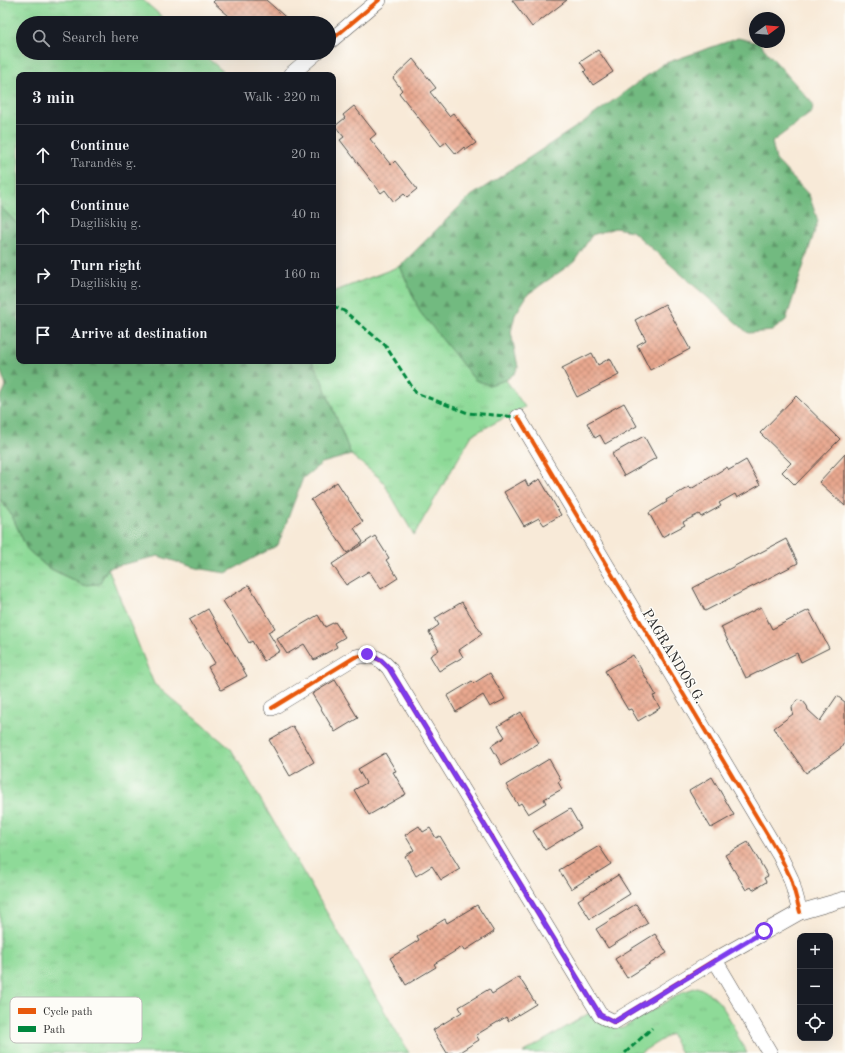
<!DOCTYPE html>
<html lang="en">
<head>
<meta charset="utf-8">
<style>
	body { margin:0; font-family:"Old Standard TT",serif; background:#20242c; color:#f1f3f6 }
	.controls { position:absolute; right:12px; bottom:12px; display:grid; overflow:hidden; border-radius:8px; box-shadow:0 4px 16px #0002 }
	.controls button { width:36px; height:36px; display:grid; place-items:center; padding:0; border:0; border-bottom:1px solid #363941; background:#171b24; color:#f1f3f6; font:20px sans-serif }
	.compass { position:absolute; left:749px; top:12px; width:36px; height:36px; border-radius:50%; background:#171b24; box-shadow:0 4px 16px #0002; rotate:74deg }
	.stop { position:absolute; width:12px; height:12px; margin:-9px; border:3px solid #7c3aed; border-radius:50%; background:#fff }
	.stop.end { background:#7c3aed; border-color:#fff; box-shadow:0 1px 4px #0008 }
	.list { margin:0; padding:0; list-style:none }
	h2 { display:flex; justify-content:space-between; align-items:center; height:52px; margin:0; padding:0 16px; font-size:17px }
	h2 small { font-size:13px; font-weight:400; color:#9ea1a6 }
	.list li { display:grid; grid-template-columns:26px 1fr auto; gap:12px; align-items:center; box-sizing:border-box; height:60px; padding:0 16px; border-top:1px solid #363941 }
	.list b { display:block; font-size:15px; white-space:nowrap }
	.list p { margin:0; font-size:13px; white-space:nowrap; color:#9ea1a6 }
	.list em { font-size:13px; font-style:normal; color:#9ea1a6 }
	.icon { flex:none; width:22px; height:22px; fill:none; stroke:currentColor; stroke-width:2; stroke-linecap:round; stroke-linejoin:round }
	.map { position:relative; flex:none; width:845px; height:1053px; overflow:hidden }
	.search { position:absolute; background:#171b24; box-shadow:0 4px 16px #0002; left:16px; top:16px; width:320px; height:44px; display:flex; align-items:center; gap:10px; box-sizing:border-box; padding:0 14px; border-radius:22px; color:#9ea1a6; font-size:15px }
	.panel { position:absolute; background:#171b24; box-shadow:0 4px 16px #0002; left:16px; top:72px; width:320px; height:292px; border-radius:8px }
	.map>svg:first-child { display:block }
</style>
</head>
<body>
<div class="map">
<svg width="845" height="1053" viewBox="0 0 845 1053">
	<defs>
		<pattern id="grass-tufts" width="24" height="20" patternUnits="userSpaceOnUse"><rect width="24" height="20" fill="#8eda98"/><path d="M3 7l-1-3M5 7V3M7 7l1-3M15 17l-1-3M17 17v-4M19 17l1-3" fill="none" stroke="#7bbb83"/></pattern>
		<pattern id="forest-firs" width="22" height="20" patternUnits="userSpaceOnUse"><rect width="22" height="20" fill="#72ba80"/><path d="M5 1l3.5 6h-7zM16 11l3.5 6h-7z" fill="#5e9769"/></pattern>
		<pattern id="building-cross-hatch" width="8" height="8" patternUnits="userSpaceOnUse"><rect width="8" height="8" fill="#e9a88f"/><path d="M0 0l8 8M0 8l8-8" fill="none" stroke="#bd8975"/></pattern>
	</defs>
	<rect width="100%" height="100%" fill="#fdfcf7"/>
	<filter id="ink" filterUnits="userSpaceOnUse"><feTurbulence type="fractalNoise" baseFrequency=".025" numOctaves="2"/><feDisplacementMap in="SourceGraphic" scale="8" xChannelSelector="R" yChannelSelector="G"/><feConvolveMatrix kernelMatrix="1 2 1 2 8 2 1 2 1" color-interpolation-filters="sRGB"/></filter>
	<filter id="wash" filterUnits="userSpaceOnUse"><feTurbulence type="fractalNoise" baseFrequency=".012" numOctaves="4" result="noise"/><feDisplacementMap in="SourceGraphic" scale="16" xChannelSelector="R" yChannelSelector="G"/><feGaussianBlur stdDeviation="0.9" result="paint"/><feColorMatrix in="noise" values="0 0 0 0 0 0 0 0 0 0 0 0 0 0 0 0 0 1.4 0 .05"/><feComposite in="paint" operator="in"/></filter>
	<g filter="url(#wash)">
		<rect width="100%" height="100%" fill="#f8ead8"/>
		<g fill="url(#grass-tufts)" stroke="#5c8262">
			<path d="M0 0H143L169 23H23V53H202L227 75H19V226L0 206Z"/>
			<path d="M400 266 420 312 489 385 506 380 525 407 472 435 414 535 382 480 351 455 322 381 312 361H333V292Z"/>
			<path d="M0 499 12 516 27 549 47 567 83 585 99 584 108 568 154 684 231 749 409 1053H0Z"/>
			<path d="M697 987C728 999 731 1028 747 1053H681L671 1034 640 1053H523L601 1006 621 1029 683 992Z"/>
		</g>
		<g fill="url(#forest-firs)" stroke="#4e7256">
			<path d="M738 38 759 43 813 104 812 112 772 142 776 160 809 195 818 221 786 320 772 331 748 333 632 231 615 228 592 235 574 262 528 294 515 315 511 332 518 367 515 373 506 380 489 385 475 380 420 312 400 266 468 198 588 119 663 64Z"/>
			<path d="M0 206 19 226V361H312L322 381 351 455 322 463 303 478 278 545 226 573 196 568 158 556 108 568 99 584 83 585 47 567 27 549 12 516 0 499V399L6 386 0 369Z"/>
		</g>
		<g id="blocks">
			<g fill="url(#building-cross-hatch)">
				<path d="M215 0H266L292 23H237L213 2Z"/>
				<path d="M512 0H567L532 27Z"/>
				<path d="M598 50 613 72 593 85 584 72 586 70 580 62Z"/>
				<path d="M413 59 436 88 430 92 449 116 453 113 476 143 466 150 464 147 456 154 446 142 441 146 399 93 402 90 393 78Z"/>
				<path d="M354 106 376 134 370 139 391 165 395 161 417 189 407 197 404 194 394 202 385 190 381 193 340 140 344 137 335 126 345 118 343 115Z"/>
				<path d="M665 304 690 349 650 370 637 345 646 340 635 320Z"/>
				<path d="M592 353 598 365 610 358 619 375 577 397 562 368Z"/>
				<path d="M796 396 840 439 795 485 782 472 791 463 760 433Z"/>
				<path d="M624 403 637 426 605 444 600 435 595 438 587 423Z"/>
				<path d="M644 436 656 458 624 476 612 454Z"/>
				<path d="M845 454V506L819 482Z"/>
				<path d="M746 460 760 485 737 498 735 494 719 503 721 506 701 517 699 514 683 522 685 525 662 537 649 513 667 502 666 500 689 487 691 489 727 467 729 470Z"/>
				<path d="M540 479 561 515 544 525 539 518 524 526 504 492 525 480 528 486Z"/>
				<path d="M337 482 363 522 354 528 363 542 347 553 311 500Z"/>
				<path d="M375 536 389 558 386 560 398 578 381 589 369 571 346 585 332 564Z"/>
				<path d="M786 539 798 563 705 611 693 588Z"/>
				<path d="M249 585 275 628 268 632 280 651 264 661 252 641 249 643 223 601Z"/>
				<path d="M462 602 482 634 459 650 463 657 439 671 430 656 439 650 429 632 439 625 435 618Z"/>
				<path d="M761 607 772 629 809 610 829 648 801 662 797 653 746 678 721 627Z"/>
				<path d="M208 609 247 676 221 690 208 667 215 663 189 620Z"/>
				<path d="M318 615 325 627 335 622 345 637 335 643 337 647 314 660 304 644 287 654 277 639Z"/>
				<path d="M633 655 656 695 653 696 660 708 638 721 631 709 628 710 605 671Z"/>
				<path d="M490 673 505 699 490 707 483 695 456 712 447 696 472 681 474 683Z"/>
				<path d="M335 680 358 718 335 732 312 694Z"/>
				<path d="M837 696 845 702V741L841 748 806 773 774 728 793 714 792 707 797 700 803 701 807 706 808 710 820 721Z"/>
				<path d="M521 712 539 743 502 765 491 746 505 737 498 726Z"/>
				<path d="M293 726 314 762 290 776 269 740Z"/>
				<path d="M385 753 396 771 393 772 406 794 369 815 354 790 366 783 358 769Z"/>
				<path d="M549 759 561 780 558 782 562 789 544 799 546 803 528 814 521 803 518 805 506 785Z"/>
				<path d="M712 777 734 815 711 828 689 791Z"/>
				<path d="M570 809 581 828 545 850 533 831Z"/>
				<path d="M419 826 423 832 430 828 436 838 440 836 460 869 441 880 432 866 416 876 405 856 414 850 405 835Z"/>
				<path d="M748 842 768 876 764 878 766 882 753 890 751 887 746 890 725 855Z"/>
				<path d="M599 846 611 864 571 889 559 870Z"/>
				<path d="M618 875 630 894 590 919 578 900Z"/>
				<path d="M636 904 648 923 608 948 596 929Z"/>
				<path d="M477 905 494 932 464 951 462 947 434 964 436 967 406 985 390 958 419 940 417 936 445 919 447 923Z"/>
				<path d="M655 934 667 953 627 978 615 959Z"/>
				<path d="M519 977 536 1004 508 1021 506 1017 476 1035 479 1040 458 1053H447L433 1030 462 1012 459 1007 489 989 492 994Z"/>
			</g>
		</g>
	</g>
	<g filter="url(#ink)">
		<use href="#blocks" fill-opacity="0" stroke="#4a4845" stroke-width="1"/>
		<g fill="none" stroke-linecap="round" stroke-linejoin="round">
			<defs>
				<g id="street">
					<path d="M329 42 379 0"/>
					<path d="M290 75 316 53"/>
					<path d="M518 417 780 856 791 879 800 912"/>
					<path d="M272 708 355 657C371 654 378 656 389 668L600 1015 614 1022 715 960"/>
					<path d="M770 1053 715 960 800 912 845 899"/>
				</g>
			</defs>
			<use href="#street" stroke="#4a4845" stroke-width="16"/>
			<use href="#street" stroke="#fff" stroke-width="15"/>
			<g stroke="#00873e" stroke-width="3" stroke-dasharray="6 3" stroke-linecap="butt">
				<path d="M333 306 344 311 385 345 416 393 468 413 518 417"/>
				<path d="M625 1053 652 1028"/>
			</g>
			<defs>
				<g id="cycleway">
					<path d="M329 42 379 0"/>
					<path d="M518 417 780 856 791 879 800 912"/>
					<path d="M272 708 355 657C371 654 378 656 389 668L600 1015 614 1022 715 960"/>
				</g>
			</defs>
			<use href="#cycleway" stroke="#fdfcf7" stroke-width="6"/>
			<use href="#cycleway" stroke="#e8590c" stroke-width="4"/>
		</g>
	</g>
	<g fill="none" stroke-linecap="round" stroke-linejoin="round" filter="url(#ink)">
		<path stroke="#7c3aed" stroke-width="5" d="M367 654 381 660 389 668 600 1015 614 1022 764 931"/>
	</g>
	<g text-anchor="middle" stroke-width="3" stroke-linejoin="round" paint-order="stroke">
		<g font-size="14" fill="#2b2b2b" stroke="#fdfcf7">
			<text transform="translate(674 656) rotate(59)" y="5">PAGRANDOS G.</text>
		</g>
	</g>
	<rect x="10" y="997" width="132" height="46" rx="6" fill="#fdfcf7" stroke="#bebdba" stroke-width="1"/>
	<rect x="18" y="1008" width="18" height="6" fill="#e8590c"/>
	<rect x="18" y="1026" width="18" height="6" fill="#00873e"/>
	<g font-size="11" fill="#2b2b2b">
		<text x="43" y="1015">Cycle path</text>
		<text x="43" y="1033">Path</text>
	</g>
</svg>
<div class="controls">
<button>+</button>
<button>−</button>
<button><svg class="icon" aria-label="locate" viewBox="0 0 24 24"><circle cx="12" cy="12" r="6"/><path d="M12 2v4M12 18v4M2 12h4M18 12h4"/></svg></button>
</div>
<svg class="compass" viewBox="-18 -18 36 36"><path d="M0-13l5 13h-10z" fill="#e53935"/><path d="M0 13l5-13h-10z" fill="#9ea1a6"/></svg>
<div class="stop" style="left:764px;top:931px"></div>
<div class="stop end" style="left:367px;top:654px"></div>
<div class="search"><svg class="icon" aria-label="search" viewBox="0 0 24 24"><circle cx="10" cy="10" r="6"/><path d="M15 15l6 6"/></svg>Search here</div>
<section class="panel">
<h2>3 min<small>Walk · 220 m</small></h2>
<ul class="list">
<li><svg class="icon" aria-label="ahead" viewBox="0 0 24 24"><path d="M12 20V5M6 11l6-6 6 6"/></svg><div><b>Continue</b><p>Tarandės g.</p></div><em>20 m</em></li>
<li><svg class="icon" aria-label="ahead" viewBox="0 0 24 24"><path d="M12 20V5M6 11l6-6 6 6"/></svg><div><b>Continue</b><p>Dagiliškių g.</p></div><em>40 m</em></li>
<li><svg class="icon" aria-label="right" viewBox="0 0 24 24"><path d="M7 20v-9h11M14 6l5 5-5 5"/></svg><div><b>Turn right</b><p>Dagiliškių g.</p></div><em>160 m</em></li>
<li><svg class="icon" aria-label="arrive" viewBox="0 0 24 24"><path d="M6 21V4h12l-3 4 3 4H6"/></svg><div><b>Arrive at destination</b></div></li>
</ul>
</section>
</div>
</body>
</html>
